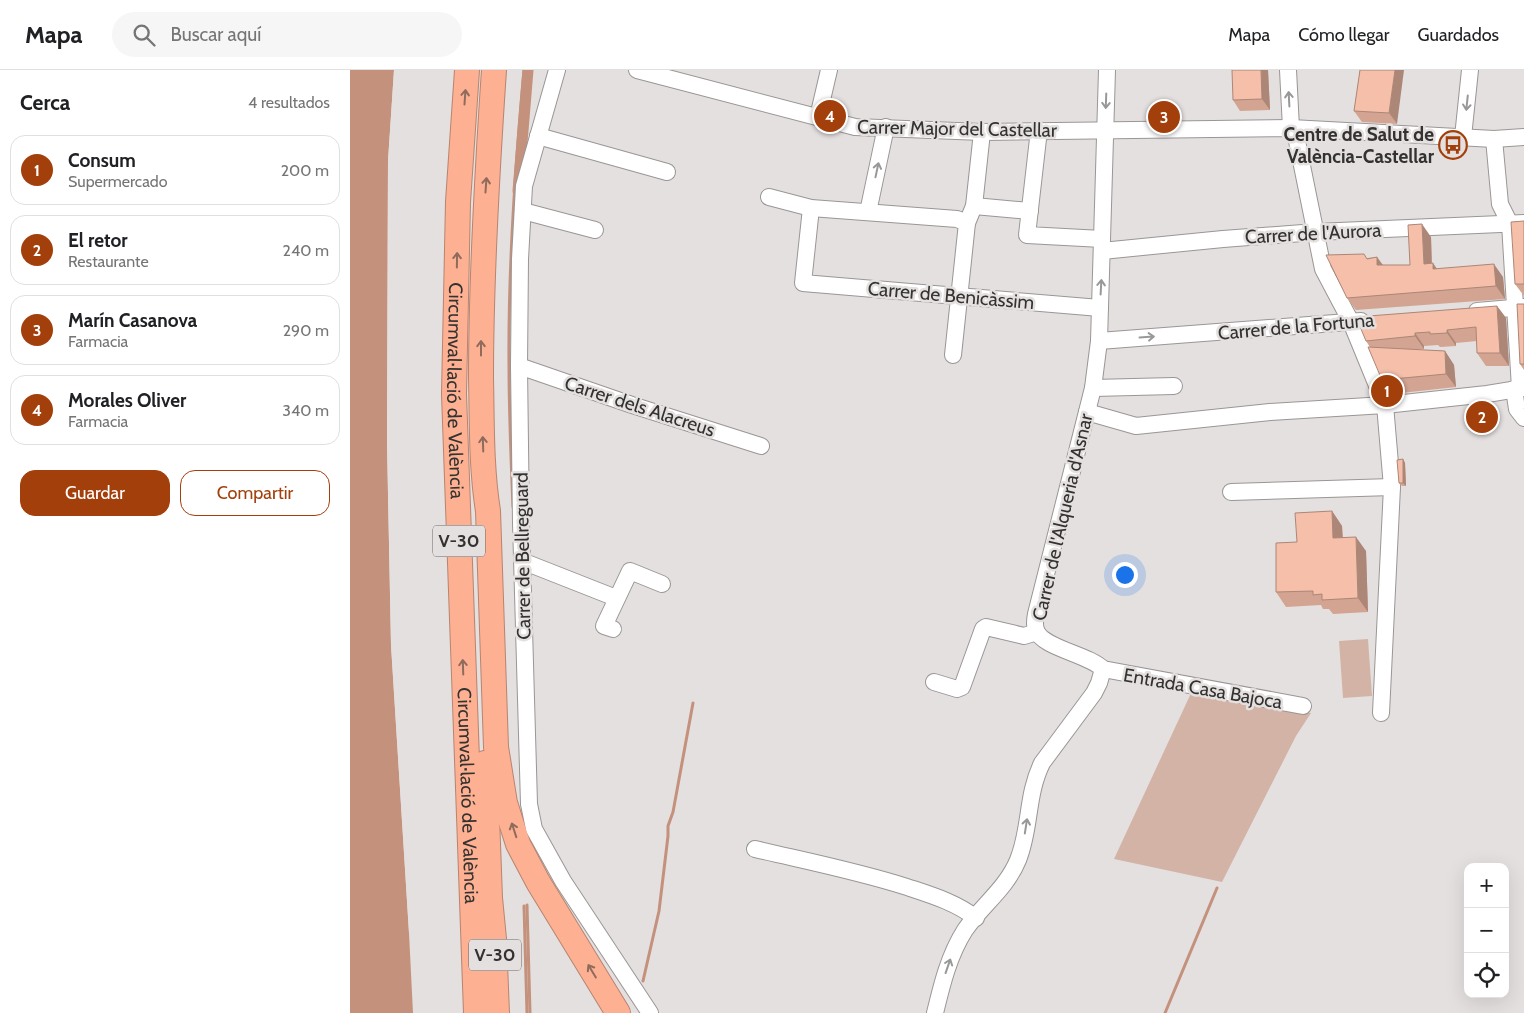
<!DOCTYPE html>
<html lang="es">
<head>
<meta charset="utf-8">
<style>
	body { margin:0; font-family:Cabin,sans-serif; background:#f6f6f6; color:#202124 }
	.controls { position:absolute; right:15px; bottom:15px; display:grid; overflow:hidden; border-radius:10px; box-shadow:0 5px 20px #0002 }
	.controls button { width:45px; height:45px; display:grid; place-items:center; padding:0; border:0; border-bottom:1px solid #e0e0e0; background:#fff; color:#202124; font:25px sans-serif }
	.you { position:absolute; left:774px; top:504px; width:18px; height:18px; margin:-12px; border:4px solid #fff; border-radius:50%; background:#1a73e8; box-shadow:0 0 0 8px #1a73e833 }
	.badge { display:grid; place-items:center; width:32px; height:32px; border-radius:50%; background:#a33f0b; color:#fff; font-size:16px; font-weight:700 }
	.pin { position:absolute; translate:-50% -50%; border:2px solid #fff; box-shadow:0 1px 5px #0006 }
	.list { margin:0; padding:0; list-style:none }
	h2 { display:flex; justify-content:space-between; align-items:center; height:65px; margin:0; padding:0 20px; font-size:21px }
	h2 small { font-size:16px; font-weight:400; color:#757577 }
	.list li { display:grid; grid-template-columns:32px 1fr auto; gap:15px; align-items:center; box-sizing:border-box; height:70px; margin:0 10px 10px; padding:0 10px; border:1px solid #e0e0e0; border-radius:15px }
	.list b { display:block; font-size:19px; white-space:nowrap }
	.list p { margin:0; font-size:16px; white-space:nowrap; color:#757577 }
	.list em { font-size:16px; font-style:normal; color:#757577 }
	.actions { display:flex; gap:10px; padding:15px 20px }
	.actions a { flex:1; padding:11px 0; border:1px solid #a33f0b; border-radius:15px; text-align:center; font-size:18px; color:#a33f0b }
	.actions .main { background:#a33f0b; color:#fff }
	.icon { flex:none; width:28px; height:28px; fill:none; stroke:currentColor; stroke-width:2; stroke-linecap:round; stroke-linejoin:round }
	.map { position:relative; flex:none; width:1174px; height:943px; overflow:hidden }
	header { display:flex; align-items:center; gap:30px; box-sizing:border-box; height:70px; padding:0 25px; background:#fff; border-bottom:1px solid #e0e0e0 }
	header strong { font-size:24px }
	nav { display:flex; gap:28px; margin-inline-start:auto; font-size:18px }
	.search { width:350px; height:45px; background:#f6f6f6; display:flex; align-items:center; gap:12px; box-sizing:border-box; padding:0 18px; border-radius:28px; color:#757577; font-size:19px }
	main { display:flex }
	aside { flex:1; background:#fff }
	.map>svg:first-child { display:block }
</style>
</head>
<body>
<header>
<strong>Mapa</strong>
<div class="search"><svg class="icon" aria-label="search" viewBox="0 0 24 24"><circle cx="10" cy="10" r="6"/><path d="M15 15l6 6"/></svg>Buscar aquí</div>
<nav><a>Mapa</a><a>Cómo llegar</a><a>Guardados</a></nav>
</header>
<main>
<aside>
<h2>Cerca<small>4 resultados</small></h2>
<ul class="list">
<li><span class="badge">1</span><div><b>Consum</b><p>Supermercado</p></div><em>200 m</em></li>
<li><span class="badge">2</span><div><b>El retor</b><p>Restaurante</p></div><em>240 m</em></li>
<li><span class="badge">3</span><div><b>Marín Casanova</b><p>Farmacia</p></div><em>290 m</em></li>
<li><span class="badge">4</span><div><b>Morales Oliver</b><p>Farmacia</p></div><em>340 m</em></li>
</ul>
<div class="actions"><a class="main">Guardar</a><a>Compartir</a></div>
</aside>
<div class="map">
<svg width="1174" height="943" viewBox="0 0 1174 943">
	<rect width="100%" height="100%" fill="#e4e0df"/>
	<g fill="#d4b3a7">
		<path d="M1018 569 1022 626 993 628 989 571Z"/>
		<path d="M842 621 961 643 946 666 872 812 764 789Z"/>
	</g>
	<path fill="#c4917d" d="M0 0H44L38 91 37 372 41 575 59 863 63 943H0Z"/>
	<path fill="#e4e0df" d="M44 0H47L40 91 39 372 43 574 62 863H59L41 575 37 372 38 91Z"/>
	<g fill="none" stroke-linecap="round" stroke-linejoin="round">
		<g stroke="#c4917d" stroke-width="3">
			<path d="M163 437C161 390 159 343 159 296 158 197 165 98 174 0"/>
			<path d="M177 835 180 943"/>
			<path d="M174 836 177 943"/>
			<path d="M293 911 309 841 318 766V756L323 742 343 633"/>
			<path d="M815 943 867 818"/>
		</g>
		<path stroke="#c4917d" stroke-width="11" d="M168 121 178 0"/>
		<defs>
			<g id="minor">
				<path d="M207 0 174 116 170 189 169 296 171 453 179 734 184 759 213 811 300 943"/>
				<path d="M287 0 505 57 632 62 941 58 1144 69 1174 67"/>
				<path d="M757 0 749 271 743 318 686 544C685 549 684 554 686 560 692 578 738 584 753 599L953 636"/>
				<path d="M938 0 941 58 947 71 973 199 1001 252 1035 335 1042 417 1031 643"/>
				<path d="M468 47 479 0"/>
				<path d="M689 60 677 165 752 169"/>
				<path d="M188 66 317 102"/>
				<path d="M1113 67 1120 0"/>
				<path d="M1144 69 1150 134 1160 154 1170 318"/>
				<path d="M419 127 461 138 607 149 617 153"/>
				<path d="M624 136 680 141"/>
				<path d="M461 138 453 213 750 238"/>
				<path d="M173 141 245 160"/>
				<path d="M518 142 536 57"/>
				<path d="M752 181 873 169 966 162 1174 153"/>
				<path d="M1127 241 1174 237"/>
				<path d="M749 271 1011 251"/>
				<path d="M603 285 617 153 624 136 632 62"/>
				<path d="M169 296 282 335 411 376"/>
				<path d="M743 318 824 316"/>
				<path d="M1164 319 1167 339 1174 348"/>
				<path d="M737 342 786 356 920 342 1035 335 1137 324 1174 318"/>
				<path d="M881 422 1042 417"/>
				<path d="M172 491 266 528"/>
				<path d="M263 559 254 556 280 501 312 514"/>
				<path d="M584 612 607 619 612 617 633 559 636 557 674 566 687 562"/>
				<path d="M405 779C456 791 507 801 557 817 581 825 605 832 626 848"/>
				<path d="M585 943C592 914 599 885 615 860 632 835 656 819 668 790 681 758 676 726 692 693L744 623 749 613 753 599"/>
			</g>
			<g id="highway">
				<path id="s1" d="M117 0 108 132 104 324 126 943"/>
				<path d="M144 0C137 103 131 205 131 308 132 352 131 397 138 441L146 677 155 733 168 774 188 812 268 943"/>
				<path d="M135 693 140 828 144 869 147 943"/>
			</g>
		</defs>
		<use href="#minor" stroke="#9a9695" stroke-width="18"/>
		<use href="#highway" stroke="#b78470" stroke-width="26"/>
		<use href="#minor" stroke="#fff" stroke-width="16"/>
		<use href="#highway" stroke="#feb092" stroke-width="24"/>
	</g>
	<g fill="#d3a492">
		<path d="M918 0 920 40 890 41 883 30Z"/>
		<path d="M1010 0 1047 54 1012 52 1004 41Z"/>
		<path d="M1174 151V226L1165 214Z"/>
		<path d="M1081 167 1082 193 1087 199 1153 207 1155 229 1006 240 997 228 1017 188 1027 187 1033 195H1060Z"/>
		<path d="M1174 234V300L1170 294Z"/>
		<path d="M1147 236 1156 248 1159 296H1136L1127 283V271L1106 273V276L1090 277 1088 275 1074 276V279L1065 280 1095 281 1104 295 1106 317 1042 324 1032 310 1020 277 1016 271Z"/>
		<path d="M1053 389 1055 393 1056 416H1052L1049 413Z"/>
		<path d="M982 441 992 456 993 467 1016 481 1018 542 983 544 979 539H973L971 535 936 537 926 522 947 472Z"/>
	</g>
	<g fill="#ac8677">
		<path d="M911 0H918L920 40 912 29Z"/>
		<path d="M1045 0H1054L1047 54 1039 43Z"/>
		<path d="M1072 154 1081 167 1082 206 1074 194Z"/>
		<path d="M1027 187 1036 200 1027 195Z"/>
		<path d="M1083 193 1091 205 1083 199Z"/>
		<path d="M1144 194 1153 207 1155 229 1146 216Z"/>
		<path d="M1147 236 1156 248 1159 296 1150 283Z"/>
		<path d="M1097 260 1106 273V276L1097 263Z"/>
		<path d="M1065 263 1074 276V279L1065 266Z"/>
		<path d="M1095 281 1104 295 1106 317 1096 304Z"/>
		<path d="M1053 389 1055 393 1056 416 1053 413Z"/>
		<path d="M982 441 992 456 993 482 983 468Z"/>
		<path d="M1006 467 1016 481 1018 542 1008 528Z"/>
	</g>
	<g fill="#f5bfaa" stroke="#ac8677">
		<path d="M882 0H911L912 29 883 30Z"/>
		<path d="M1010 0H1045L1039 43 1004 41Z"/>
		<path d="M1174 151V214H1165L1161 152Z"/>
		<path d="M1072 154 1074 194 1083 193V199L1144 194 1146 216 997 228 976 185 1014 184 1017 189 1027 187V195H1060L1058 155Z"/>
		<path d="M1167 234H1174V294H1170Z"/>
		<path d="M1147 236 1150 283H1127L1126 257 1097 260V263L1080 264V262L1065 263V266L1016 271 1006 247Z"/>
		<path d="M1018 277 1095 281 1096 304 1032 310Z"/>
		<path d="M1053 389V413H1049L1047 390Z"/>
		<path d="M982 441 983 468 1006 467 1008 528 972 530V524L963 525V521L926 522V473L947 472 945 443Z"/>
	</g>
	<defs><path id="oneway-shaft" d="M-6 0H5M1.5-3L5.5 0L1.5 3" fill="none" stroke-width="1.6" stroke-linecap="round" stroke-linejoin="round" transform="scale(1.25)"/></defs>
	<g stroke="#8e6b5d">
		<use href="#oneway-shaft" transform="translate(115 27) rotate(-86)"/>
		<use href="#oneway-shaft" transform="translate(136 115) rotate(-86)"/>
		<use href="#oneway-shaft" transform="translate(107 190) rotate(-89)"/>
		<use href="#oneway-shaft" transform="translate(131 278) rotate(-90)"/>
		<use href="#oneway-shaft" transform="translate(133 374) rotate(-92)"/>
		<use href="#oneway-shaft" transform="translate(113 597) rotate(-92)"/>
		<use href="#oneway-shaft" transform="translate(164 760) rotate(-108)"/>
		<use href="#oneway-shaft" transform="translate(242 901) rotate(-121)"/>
	</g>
	<g stroke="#999898">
		<use href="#oneway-shaft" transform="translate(939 29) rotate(-93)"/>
		<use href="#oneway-shaft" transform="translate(756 31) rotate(92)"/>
		<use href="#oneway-shaft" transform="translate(1117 33) rotate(96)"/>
		<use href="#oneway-shaft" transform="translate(527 100) rotate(-78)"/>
		<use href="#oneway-shaft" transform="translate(751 217) rotate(-87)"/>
		<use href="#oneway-shaft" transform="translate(797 267) rotate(-4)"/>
		<use href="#oneway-shaft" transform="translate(676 756) rotate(-81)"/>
		<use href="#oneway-shaft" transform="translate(598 896) rotate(-71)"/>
	</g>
	<defs>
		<symbol id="bus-ring" viewBox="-11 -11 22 22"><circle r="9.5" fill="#e4e0df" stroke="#a33f0b" stroke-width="1.5"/><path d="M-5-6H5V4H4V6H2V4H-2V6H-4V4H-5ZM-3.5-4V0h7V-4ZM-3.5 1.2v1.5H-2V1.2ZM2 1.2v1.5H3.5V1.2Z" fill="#a33f0b"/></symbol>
	</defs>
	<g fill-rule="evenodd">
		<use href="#bus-ring" x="1087" y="59" width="32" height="32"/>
	</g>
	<g text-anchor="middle" stroke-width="5" stroke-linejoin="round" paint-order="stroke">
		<g fill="#e4e0df" stroke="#686665" stroke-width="1">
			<rect x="83" y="455.5" width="52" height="31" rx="4"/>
			<rect x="119" y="869.5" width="52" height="31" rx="4"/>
		</g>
		<g font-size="18" font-weight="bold" fill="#333231">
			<text x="109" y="477">V-30</text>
			<text x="145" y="891">V-30</text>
		</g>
		<g font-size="19" fill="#333231" stroke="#e4e0df">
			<text transform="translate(607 58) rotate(1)" y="7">Carrer Major del Castellar</text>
			<text transform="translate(963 163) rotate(-3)" y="7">Carrer de l'Aurora</text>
			<text transform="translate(601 225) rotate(5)" y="7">Carrer de Benicàssim</text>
			<text transform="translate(946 256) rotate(-5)" y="7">Carrer de la Fortuna</text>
			<text dy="7" stroke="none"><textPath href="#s1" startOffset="321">Circumval·lació de València</textPath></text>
			<text transform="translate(290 336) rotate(18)" y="7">Carrer dels Alacreus</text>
			<text transform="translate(712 447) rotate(-77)" y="7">Carrer de l'Alqueria d'Asnar</text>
			<text transform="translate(172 486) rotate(-91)" y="7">Carrer de Bellreguard</text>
			<text transform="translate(853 618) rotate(10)" y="7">Entrada Casa Bajoca</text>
			<text dy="7" stroke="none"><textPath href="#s1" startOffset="726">Circumval·lació de València</textPath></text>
		</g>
		<g font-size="19" font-weight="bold" fill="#333231" stroke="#e4e0df" text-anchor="end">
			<text x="1084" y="71">Centre de Salut de<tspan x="1084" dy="22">València-Castellar</tspan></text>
		</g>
	</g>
</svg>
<div class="controls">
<button>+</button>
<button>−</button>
<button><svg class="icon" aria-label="locate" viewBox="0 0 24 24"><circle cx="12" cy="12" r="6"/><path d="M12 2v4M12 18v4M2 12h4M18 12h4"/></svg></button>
</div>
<div class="you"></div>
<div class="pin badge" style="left:1037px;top:321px">1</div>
<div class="pin badge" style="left:1132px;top:347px">2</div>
<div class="pin badge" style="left:814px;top:47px">3</div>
<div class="pin badge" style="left:480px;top:46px">4</div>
</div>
</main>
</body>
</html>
